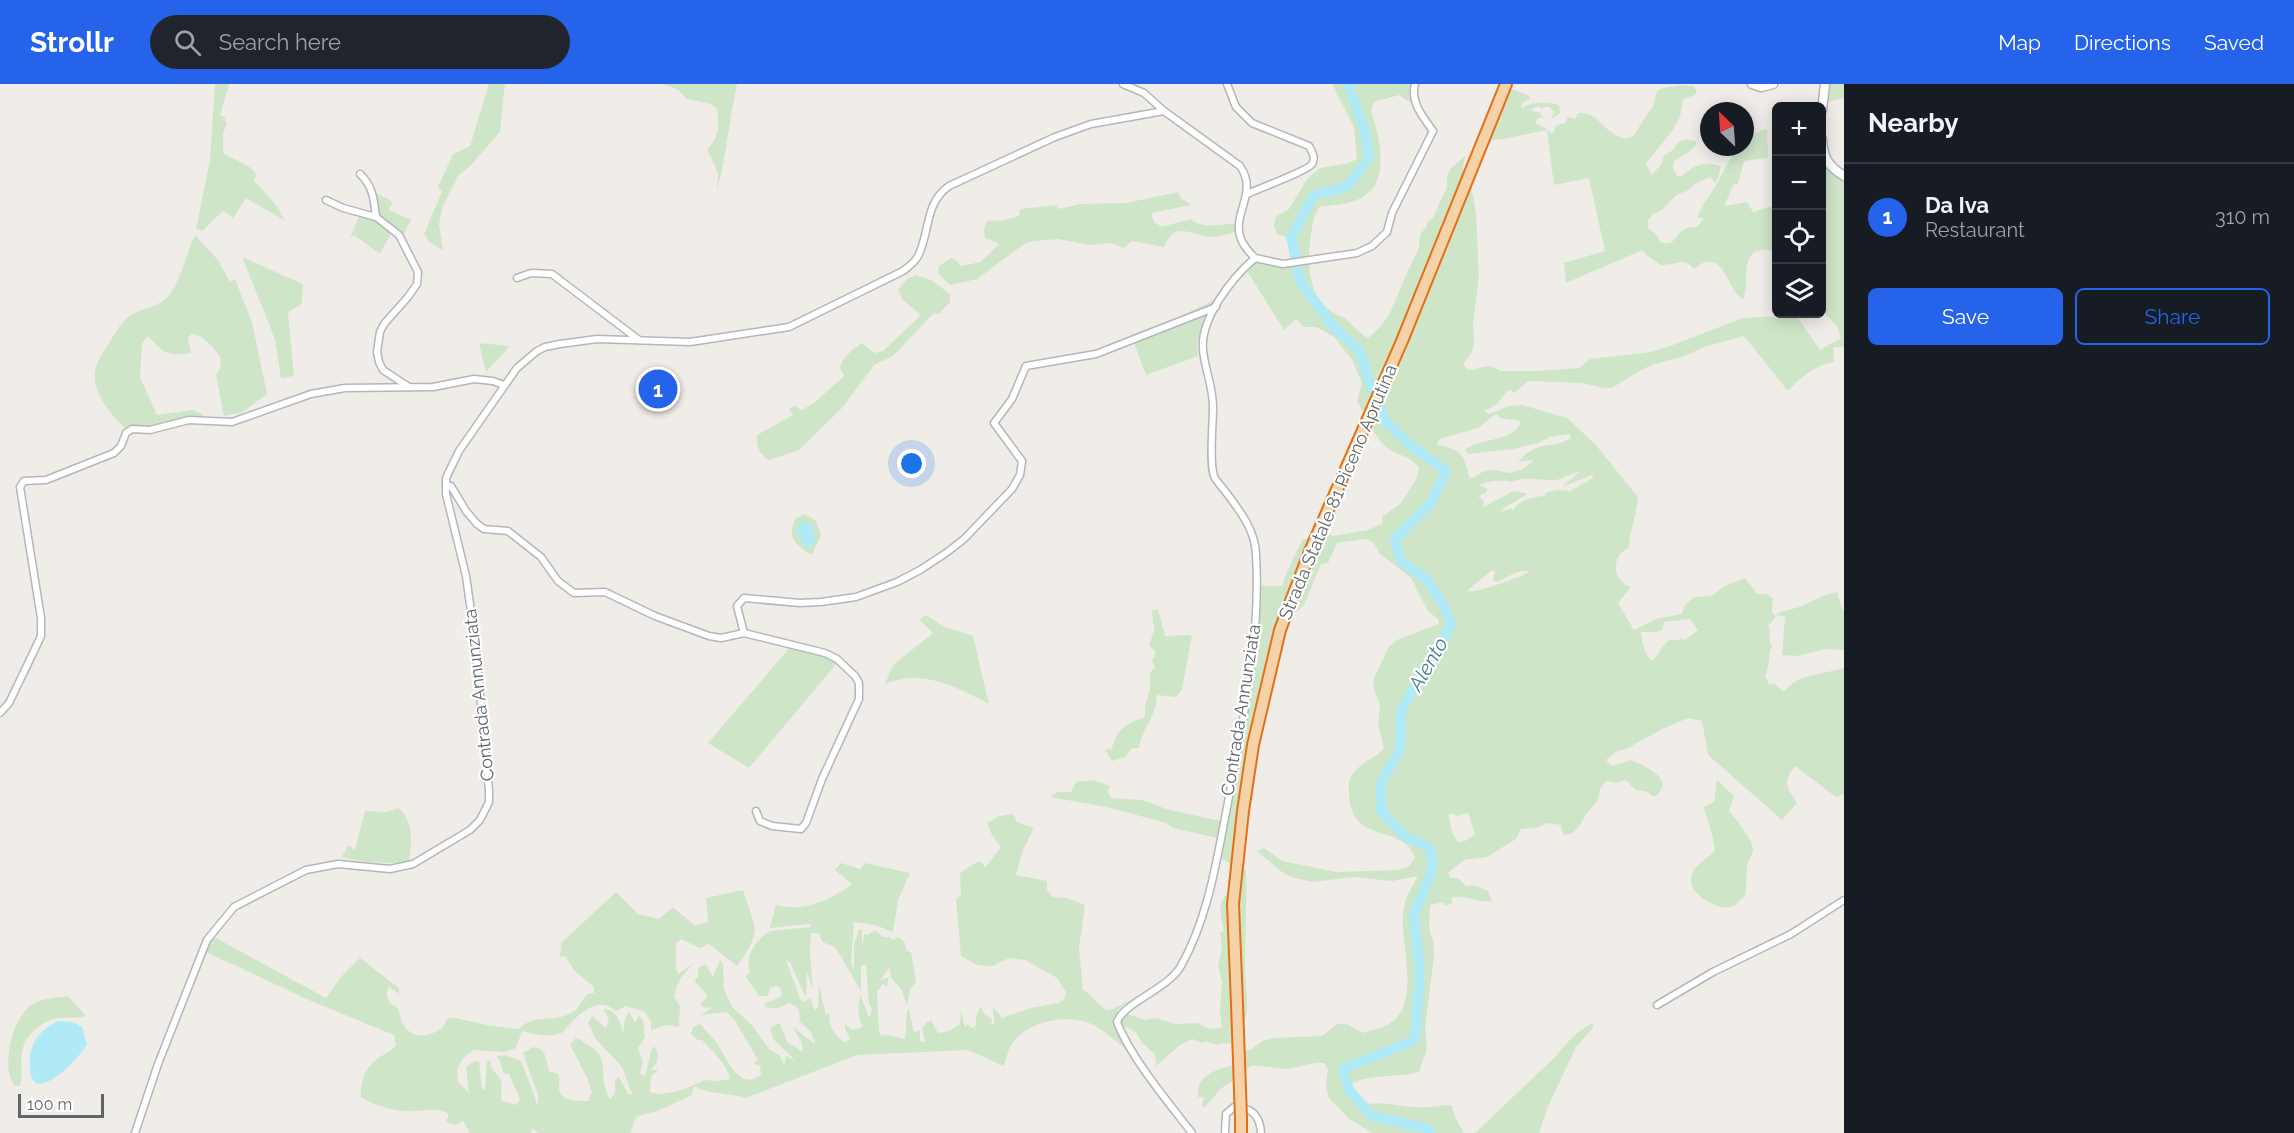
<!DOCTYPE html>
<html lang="en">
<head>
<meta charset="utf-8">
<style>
	body { margin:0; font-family:Raleway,sans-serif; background:#20242c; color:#f1f3f6 }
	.controls { position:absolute; right:18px; top:18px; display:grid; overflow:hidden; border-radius:9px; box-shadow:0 3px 15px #0003 }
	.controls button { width:54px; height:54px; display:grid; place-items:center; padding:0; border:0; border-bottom:2px solid #363941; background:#171b24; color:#f1f3f6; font:30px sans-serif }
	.compass { position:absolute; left:1700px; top:18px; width:54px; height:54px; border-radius:50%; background:#171b24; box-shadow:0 3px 15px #0003; rotate:335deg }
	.scale { position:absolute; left:18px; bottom:15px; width:86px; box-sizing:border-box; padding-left:6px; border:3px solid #606567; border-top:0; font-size:16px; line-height:21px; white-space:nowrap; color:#606567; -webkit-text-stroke:4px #fff; paint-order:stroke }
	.you { position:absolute; left:912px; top:380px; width:21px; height:21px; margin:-15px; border:4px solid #fff; border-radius:50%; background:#1a73e8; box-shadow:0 0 0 9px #1a73e833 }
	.badge { display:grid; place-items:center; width:39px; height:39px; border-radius:50%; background:#2563eb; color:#fff; font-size:20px; font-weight:700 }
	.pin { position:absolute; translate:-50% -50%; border:3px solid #fff; box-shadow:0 2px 6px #0006 }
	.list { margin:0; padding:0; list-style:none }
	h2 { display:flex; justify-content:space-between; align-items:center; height:78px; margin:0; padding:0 24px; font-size:26px }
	h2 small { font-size:20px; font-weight:400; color:#9ea1a6 }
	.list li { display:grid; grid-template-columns:39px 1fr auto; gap:18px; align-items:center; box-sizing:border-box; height:108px; padding:0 24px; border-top:2px solid #363941 }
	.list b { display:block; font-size:22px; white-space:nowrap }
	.list p { margin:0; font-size:20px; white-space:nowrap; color:#9ea1a6 }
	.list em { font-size:20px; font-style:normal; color:#9ea1a6 }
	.actions { display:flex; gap:12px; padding:18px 24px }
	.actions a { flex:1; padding:14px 0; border:2px solid #2563eb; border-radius:9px; text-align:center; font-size:21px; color:#2563eb }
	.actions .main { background:#2563eb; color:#fff }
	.icon { flex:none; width:33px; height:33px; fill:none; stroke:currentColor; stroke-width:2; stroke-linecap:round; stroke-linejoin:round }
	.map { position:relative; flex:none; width:1844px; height:1049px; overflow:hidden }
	header { display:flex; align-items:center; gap:36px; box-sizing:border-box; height:84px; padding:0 30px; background:#2563eb; color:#fff }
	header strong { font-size:28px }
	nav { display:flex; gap:33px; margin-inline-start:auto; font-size:21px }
	.search { width:420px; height:54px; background:#20242c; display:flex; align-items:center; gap:15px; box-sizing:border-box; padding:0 21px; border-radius:33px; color:#9ea1a6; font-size:22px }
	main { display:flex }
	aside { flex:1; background:#171b24 }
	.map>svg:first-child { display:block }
</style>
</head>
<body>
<header>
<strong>Strollr</strong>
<div class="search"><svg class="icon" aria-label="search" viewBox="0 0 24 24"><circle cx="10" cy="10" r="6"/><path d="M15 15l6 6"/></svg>Search here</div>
<nav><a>Map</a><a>Directions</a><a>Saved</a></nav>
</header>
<main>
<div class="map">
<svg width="1844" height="1049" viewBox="0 0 1844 1049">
	<rect width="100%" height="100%" fill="#f0ede9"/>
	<g fill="#cfe5c8" fill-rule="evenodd">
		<path d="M215 0H229L220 32H224L227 40 223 49V69L251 84 257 90 254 97C266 110 277 118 284 136L246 114 233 134 223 127 202 147 196 145 210 76Z"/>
		<path d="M489 0H505L500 48 470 82 458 92 442 124 439 141 443 167 429 158 424 150 442 108 438 103 453 70 470 62Z"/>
		<path d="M663 0H737C729 35 727 71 717 106L718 89 707 65C720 53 719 42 717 25L711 20 687 15 678 6Z"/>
		<path d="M1332 0H1411L1409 3 1412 20 1399 11 1374 18 1371 27C1380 53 1391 99 1361 114 1348 121 1333 121 1319 123 1312 135 1312 145 1310 158 1307 184 1310 215 1334 229 1337 231 1340 231 1343 233 1352 239 1358 249 1368 254 1387 240 1394 221 1402 200 1407 189 1413 177 1418 166 1420 162 1419 157 1420 152 1423 145 1427 145 1428 137L1433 134 1447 103V92L1451 84 1465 72 1463 83 1470 96 1476 129 1479 193 1473 239 1474 260 1471 269 1463 280 1468 286C1481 286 1487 277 1500 287H1539L1579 284 1590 275 1651 268 1670 262 1743 234 1796 231 1820 266 1841 254 1838 244 1822 226V76L1826 83 1844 95V263H1833L1834 278C1815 281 1801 293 1788 307L1744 252 1707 262 1682 273 1655 280 1643 285 1612 304H1603L1583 299 1528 297 1514 309 1510 306 1506 308 1497 320 1485 327 1489 330 1509 322 1522 321 1567 334 1595 360 1638 413C1637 430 1630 445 1629 463 1625 466 1620 469 1618 474 1612 485 1619 500 1631 503L1618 519 1634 546 1656 535 1682 530 1685 521 1694 513 1712 512 1723 503 1745 494 1757 510H1766L1773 515 1772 527 1774 531C1784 526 1792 526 1801 522 1814 517 1824 510 1837 508L1842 525 1844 526V566L1826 565 1797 572 1782 571 1785 533 1775 531V534L1768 542 1770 547 1769 555 1772 561C1768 572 1770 582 1765 592L1769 600H1775L1784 608C1796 590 1825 590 1844 584V710L1836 713 1795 682C1782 698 1787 703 1797 719L1782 736 1708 671 1702 637 1688 634 1662 645 1628 664 1616 668 1606 676 1612 682 1631 676C1639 679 1667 691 1662 704 1661 707 1658 709 1656 712H1651L1648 708 1636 706 1625 696 1616 699 1607 697C1596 706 1602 707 1597 717 1595 721 1591 724 1588 728 1580 737 1580 748 1566 751L1562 749 1561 741 1546 739 1539 743 1521 745 1516 755 1487 773 1464 776 1448 789 1450 794H1458L1466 802 1473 801 1488 807 1492 817C1480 820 1468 811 1452 813V820L1445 821 1442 818 1430 821 1429 845 1433 856 1434 872 1425 944 1427 965 1419 988C1402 994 1361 989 1350 1002L1366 1020C1387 1017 1406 1025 1427 1023 1436 1023 1443 1021 1451 1021L1458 1039 1464 1049H1372L1348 1034 1329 1014 1326 1003 1328 985 1324 979H1316L1287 985 1253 981 1248 984 1243 996C1222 997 1217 1011 1204 1024L1202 1021 1204 1013H1198C1195 988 1223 984 1242 979L1241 964 1228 959 1216 961 1206 957 1201 959 1193 955 1180 961 1156 982 1155 970 1142 959 1136 948 1121 941V934L1124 929 1145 936 1156 934 1175 940 1198 939C1206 945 1212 946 1222 943L1220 929 1222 898 1218 882 1222 864 1220 848 1224 847C1222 834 1215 817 1229 809L1232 781 1214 769 1217 754 1173 744 1166 739 1107 723 1050 713 1057 708H1071L1076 698 1093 696 1110 702 1108 707 1111 714 1143 716 1166 725 1225 738 1246 634 1257 502H1282C1288 485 1294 471 1303 455H1308L1279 533 1269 568 1257 628 1240 785H1246C1247 818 1245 851 1245 884 1245 898 1248 912 1247 926 1245 942 1236 951 1246 966H1250L1263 957 1273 954 1322 952 1337 940H1347L1363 949C1371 946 1381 944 1389 940 1422 920 1400 859 1403 830 1404 815 1411 805 1418 792L1392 797 1353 793 1313 798 1291 793 1279 786 1257 767 1264 764 1282 777 1337 788 1398 786 1409 782 1415 774C1404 738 1350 763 1349 709 1348 701 1349 693 1355 687 1363 678 1375 673 1384 665L1378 640 1380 621 1374 605 1373 597 1388 564 1397 556 1438 540 1439 536 1428 527 1411 494 1379 469 1374 459 1366 455 1337 459 1328 479 1321 480 1304 521 1295 529 1322 453 1329 449 1333 452 1368 446 1383 439 1382 433 1400 420 1416 396 1419 384C1412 372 1395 371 1385 362 1373 351 1365 331 1357 317L1362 299 1352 276 1334 253 1316 243H1304L1296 235 1284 246 1247 187 1256 178 1289 180 1290 164 1286 153 1277 150 1274 142 1276 132 1289 125 1307 95 1320 84 1349 79 1357 75 1354 43ZM1496 330 1500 334 1521 337C1514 359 1480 353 1465 366L1468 370 1513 365 1538 359 1550 353 1570 350 1571 354C1550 367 1539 354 1518 378L1534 376 1523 385 1510 389 1494 386 1484 387 1470 395C1464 373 1463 365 1438 361L1437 358 1443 354 1478 344ZM1579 388 1562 403 1592 391 1593 394 1570 407 1558 406 1547 408 1544 412C1531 413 1520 416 1512 427V424L1500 428 1505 423 1528 410 1514 407 1483 423 1484 417 1478 412 1486 409 1488 405 1480 401C1489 396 1503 396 1513 398 1523 392 1540 396 1551 396 1563 397 1569 389 1579 388ZM1491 487H1495L1493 496 1497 498C1508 494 1518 484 1530 488 1518 493 1476 510 1467 507ZM1690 535 1698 546 1685 556 1682 554 1678 556H1669C1661 562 1658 573 1652 577 1645 571 1642 558 1641 548H1657L1663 545 1664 538ZM1449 729 1458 732 1468 729 1475 750 1465 757 1458 758C1452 752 1449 737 1449 729Z"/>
		<path d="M1826 0H1844V14L1827 18 1825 17Z"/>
		<path d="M1684 1 1693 2 1697 7 1695 11 1683 15 1680 33 1673 46 1646 79 1652 91 1662 79 1664 71 1673 66C1680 56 1681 54 1695 57L1697 60 1689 68 1674 77 1673 83 1677 92 1681 93C1693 81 1703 77 1721 82L1718 95 1715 99 1710 93 1695 100 1687 107 1676 111 1662 126 1652 131 1648 136V144L1656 150 1661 159C1678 162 1674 149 1685 145 1690 142 1694 145 1699 141L1704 134H1697C1702 119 1712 110 1719 96 1726 84 1729 73 1740 63H1745V58C1752 52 1757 47 1767 45L1768 74 1744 77 1738 100H1734L1724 122 1747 118 1753 128 1776 121V167C1734 158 1752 198 1743 215 1727 208 1724 159 1694 185 1684 172 1674 182 1661 181L1646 171 1643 166 1566 199 1564 179 1605 167 1589 94 1554 101 1547 46 1503 55 1488 56 1508 7 1515 6 1529 12 1530 15 1522 19 1521 25C1530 17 1547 18 1559 21L1560 29 1551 35 1554 28 1550 23H1545L1541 25 1539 22 1530 26 1540 29 1544 34H1538L1535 39 1547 45 1552 50 1557 41 1565 39 1568 33 1575 35 1578 29C1595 28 1600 40 1611 48 1615 51 1620 53 1625 55L1633 52 1653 22 1657 7 1663 4Z"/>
		<path d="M373 107 393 118 389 126 411 136 402 153 393 146 380 170 354 151 350 153 360 130 370 133 378 119 375 116Z"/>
		<path d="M1178 108 1181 114 1191 121 1151 129 1154 138 1162 143 1190 135C1205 146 1218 139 1235 140L1236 148C1226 150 1214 155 1203 152 1185 146 1172 141 1164 163L1132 157 1124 164 1110 159 1090 161 1058 155 1033 157 1024 160 977 195 950 201 938 189 939 182 951 174 957 177 961 182 981 178 999 160 985 154 984 145 987 137 1004 136 1019 132 1020 125 1057 121 1058 125 1081 120 1126 119Z"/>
		<path d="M195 151 218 176 230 198 235 195 252 238 267 310 243 328 224 332 216 291 220 284 221 274C213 263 204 251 191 250L188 255 191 269C167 272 164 270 148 252L142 260 140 293 157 331 193 326 204 331 199 333H186L157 342 125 344C109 329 88 305 97 280 100 272 106 264 111 256 115 249 120 240 127 234 141 222 159 225 170 210 181 195 187 168 195 151Z"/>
		<path d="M242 173 303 200 302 220 288 228 294 292 281 294 275 255Z"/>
		<path d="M916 191 931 196 950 210V218L939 230 934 229 893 272 874 281 842 324 799 366 769 376C759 369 756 364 757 351L793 331 789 324 795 322 802 326 815 318 844 292 840 284C842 273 853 265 862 259L875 269 883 267 921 231 903 216 898 206 907 195Z"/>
		<path d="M1217 215C1208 232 1194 251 1198 272L1146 291 1131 251 1181 232Z"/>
		<path d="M479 259 510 262 486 288Z"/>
		<path d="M805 430 816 437 821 451 812 471C797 463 785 453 796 434Z"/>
		<path d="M1158 525 1165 552 1192 551 1182 606 1176 613 1157 611C1156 636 1142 643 1139 664H1132L1125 673 1112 677 1105 666 1112 665C1115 647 1127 638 1144 634 1146 628 1144 624 1146 619 1150 605 1151 605 1150 589L1155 583 1152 576 1155 572V567L1149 561 1154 547 1152 527Z"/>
		<path d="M926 531 943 542 973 552 989 620C956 603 922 584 885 600L893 581 933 549 919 535Z"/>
		<path d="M792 561 827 572 838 578 749 684 708 659Z"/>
		<path d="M1717 696 1734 712 1729 727C1735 734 1754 757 1753 766 1752 773 1747 777 1747 784 1746 794 1747 803 1745 812 1740 816 1736 822 1729 823 1717 826 1689 810 1691 795 1692 782 1707 775 1715 767L1712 749 1703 723 1714 718Z"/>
		<path d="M398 724C414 735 412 761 409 778 387 780 364 779 342 773L348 761 355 766 365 727 387 728Z"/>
		<path d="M1013 730 1017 738 1034 744 1023 766 1016 791 1047 797V806L1052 813 1067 814 1085 821 1079 864 1083 906C1092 911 1097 919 1106 926L1113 925 1132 915C1127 919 1120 923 1117 928 1108 940 1124 959 1130 970 1119 959 1103 945 1089 939 1065 930 1026 938 1012 960 1008 966 1006 975 1004 982L968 966 857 971 746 1014C729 1009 710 1011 694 1002L692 1011 655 1028 637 1032 630 1049H539L532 1045 531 1049H470L463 1037 455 1041 446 1038 449 1030C436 1023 429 1026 416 1027 400 1029 374 1022 361 1013 360 998 365 984 377 975 386 968 389 970 396 961L394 951 311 917 204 867 214 853 326 914 341 893 360 874 399 904V910L389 903C384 912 389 921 398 924 400 930 401 938 405 943 415 958 444 951 447 934H456L486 941 519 945C534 929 556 939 573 928 579 925 582 916 587 910L594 909V903L575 887 565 872 560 873 561 859 616 808 638 830 659 835 673 823 695 842 708 837 706 814 743 806 755 843C755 857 746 870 737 882L709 860 700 864 681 855 676 859V884L678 890 694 879C683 890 677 898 674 913L680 922 679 943 666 941 651 946V938L645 928 626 922 616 927C599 912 582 927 569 941 568 942 564 947 563 948 551 955 535 950 522 947L516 964 504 968 474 966 464 973 457 985 458 998 469 1009 466 983 472 978 479 977 482 1004 485 1007 487 978 491 976V982C493 987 498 991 500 995 504 1003 499 1009 502 1017L517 1021 520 1015 509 990H504L499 975 495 973 505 971 521 977 538 1022V1011L523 969 533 963 541 965 545 971 549 987 558 990C561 996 559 998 559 1004 560 1018 578 1017 588 1017L592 1008 588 996 570 960 576 954C618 974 594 985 610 1015L615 1009V996L619 993 628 1010H632L622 983 595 954 588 939 592 932 606 944 609 935 603 925C617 925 620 938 623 949L625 935 629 927 635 939 639 932 643 936 645 953 638 964 643 978 640 989 644 993C649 983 648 970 654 962L658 969 657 978 651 986H658L651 993 650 1008C664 1014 692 1003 704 996L717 997 730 995C726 979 713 968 702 956H698L691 950 693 943 701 940C705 947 712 952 717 959 726 974 739 1008 761 991L760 982 753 979 758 976 735 937 727 928 700 931 712 924 703 923 700 920 707 914 706 909 694 897 698 893V884L706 880 713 893 720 876 723 880 724 905 732 923 752 941 770 966 779 971 782 976 784 983 786 972 796 977 774 956 770 945 776 940H780L787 958 803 968 802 960 793 943 815 960 811 948 800 938C798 926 803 925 789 919L778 924H768L764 920 782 912 780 904 776 902 770 904 768 912H759L746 893 750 887C744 872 757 855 770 847L811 843 810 840 770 844 776 821C805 828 829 817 852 800L835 786 841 779 860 785 865 779 910 789 898 816 893 848 875 841 854 838 851 879 854 887V860L859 846 862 845V865L864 850 868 851 875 846 883 853H890L892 856 899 853 905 859 907 867 911 868 916 897 910 906 907 921 901 905 891 894 890 883 880 897 889 893 887 903 883 900 877 908 879 947 882 953 883 950 905 955 907 927 909 925 914 949 920 946V956L922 958 925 957 922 945 926 939 931 936 938 949 949 947 960 940 961 926 965 943 967 940 972 944 976 942V933L981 922 984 930 992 935 991 940H994L993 923 1002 934 1030 924 1058 919 1064 916 1066 908 1057 894 1025 876 1009 874 993 882H985L977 881 961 872 956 815 961 810 960 789 977 778H982L985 784 1001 763 992 751 987 739 999 732ZM811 849H819L822 858 835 863 861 907V882L866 881 869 920 872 925 869 934 860 910C859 921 856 932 863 942L858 945 852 946 845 940V945L850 954 846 958H843C834 948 827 943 830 928L826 932 819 901 818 923 815 927 810 914 804 918 800 914 786 876 790 878 806 914 807 888 813 906 810 869Z"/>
		<path d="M68 912 86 932C76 936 68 932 58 934 40 938 25 951 22 968 20 979 23 992 20 1002H15C0 984 12 935 31 921 41 914 56 914 68 912Z"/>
		<path d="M1593 939V944L1576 963 1547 1025 1539 1049H1475L1556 972C1566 959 1578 946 1593 939Z"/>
	</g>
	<g fill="#b1eaf7">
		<path d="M802 437 813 441 815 459 812 462 808 463C801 458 798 453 797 444Z"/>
		<path d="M58 937 73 938 82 943 87 960C79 974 54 1001 37 1000 31 995 30 990 30 983 28 961 39 946 58 937Z"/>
	</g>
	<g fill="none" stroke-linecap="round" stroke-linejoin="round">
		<path stroke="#b1eaf7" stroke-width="10" d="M1348 0 1364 45 1369 73 1347 103 1314 111 1291 153 1301 199 1333 242 1360 267 1369 298 1386 338 1410 361 1446 387 1431 419 1395 455 1400 476 1428 497 1444 522 1451 540 1436 572 1420 593 1401 627 1400 665 1381 699V727L1406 753 1431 764 1432 787 1414 830 1420 888 1415 956 1343 985 1349 1006 1372 1032 1426 1044 1431 1049"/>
		<defs>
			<g id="minor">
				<path d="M1123 0 1144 9 1164 27 1240 82C1259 109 1231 130 1241 155 1244 163 1250 169 1255 174L1283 180 1357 169 1372 162 1387 148 1392 129 1433 47C1423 33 1410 18 1415 0"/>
				<path d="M1227 0 1236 23 1252 39 1309 62C1312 68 1316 74 1312 80 1309 86 1258 105 1247 110"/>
				<path d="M360 90C373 102 374 116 376 133"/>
				<path d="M326 116 343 124 376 133 399 151 418 188 417 200 408 213 384 240 380 248 377 268 379 278 383 286 409 303"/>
				<path d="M517 194 531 189 552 190 639 256"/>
				<path d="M446 401 451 402 466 427 477 440 484 445 508 447 541 473 558 497 574 509 605 508 655 532 709 552 721 554 744 549 737 522 744 514 800 519 821 518 856 513 897 498 920 486 946 469 964 455 1012 405 1020 391 1022 377 994 339 1012 315 1026 282 1096 270 1216 223"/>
				<path d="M744 549 825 569 837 575 855 592 859 599V615L822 695 806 739 801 745 772 742 760 737 756 727"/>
				<path d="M0 629 9 619 34 567 41 552V534L20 403 24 397 46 396 114 369 121 362 126 349 132 345 150 346 189 336 232 338 311 310 345 304 433 303 474 295 493 297 504 301"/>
				<path d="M1657 921 1713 888 1791 850 1844 816"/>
				<path d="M135 1049 158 980 207 856 234 823 306 786 338 780 390 785 413 780 470 746 480 736 489 718V707L475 556 466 492 446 410V394L459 367 517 284 537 267 545 263 560 260 597 255 690 258 789 243 903 187C909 182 916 178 919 170 930 146 925 119 949 102L1055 53 1091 40 1164 27"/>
				<path d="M1192 1049C1168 1018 1131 974 1117 938 1123 919 1168 905 1181 882 1209 832 1217 774 1228 718 1243 636 1261 554 1256 470 1255 445 1239 426 1225 407 1221 402 1216 397 1214 392 1209 378 1213 341 1213 324 1213 301 1205 287 1203 266 1200 234 1232 194 1255 174"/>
				<path d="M1225 1049 1226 1030 1234 1023C1251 1023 1260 1031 1261 1049"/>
			</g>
			<g id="secondary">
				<path d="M1752 0 1761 3 1773 0"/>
				<path d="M1822 26 1825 0"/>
				<path d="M1822 55C1823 74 1828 82 1844 92"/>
			</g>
			<g id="trunk">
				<path d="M1237 920 1233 820 1243 727 1253 661 1280 546 1310 467 1402 257 1506 0"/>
				<path d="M1241 1049V1034"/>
			</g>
		</defs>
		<use href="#minor" stroke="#b3b7b9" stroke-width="9"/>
		<use href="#secondary" stroke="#b3b7b9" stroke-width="11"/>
		<use href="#trunk" stroke="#e37016" stroke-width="14"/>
		<use href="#minor" stroke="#fff" stroke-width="6"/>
		<use href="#secondary" stroke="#fff" stroke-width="8"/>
		<use href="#trunk" stroke="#f6d2a9" stroke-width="10"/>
		<defs>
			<path id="trunk-bridge" d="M1237 920 1241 1034"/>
		</defs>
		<use href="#trunk-bridge" stroke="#e37016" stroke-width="14" stroke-linecap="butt"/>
		<use href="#trunk-bridge" stroke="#f6d2a9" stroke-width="10"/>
	</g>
	<g text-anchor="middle" stroke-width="4.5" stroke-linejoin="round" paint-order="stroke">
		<g font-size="18" fill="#606567" stroke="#fff">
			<text transform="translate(1338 408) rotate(-67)" y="6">Strada Statale 81 Piceno Aprutina</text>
			<text transform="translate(479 611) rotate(-96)" y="6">Contrada Annunziata</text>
			<text transform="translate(1241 626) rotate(-81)" y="6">Contrada Annunziata</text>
		</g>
		<g font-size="20" font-style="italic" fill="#447c90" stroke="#fff">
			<text transform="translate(1428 580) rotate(-60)" y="7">Alento</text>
		</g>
	</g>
</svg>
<div class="controls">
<button>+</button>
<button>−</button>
<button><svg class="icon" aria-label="locate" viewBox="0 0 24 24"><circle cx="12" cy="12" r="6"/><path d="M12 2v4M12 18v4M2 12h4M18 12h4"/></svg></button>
<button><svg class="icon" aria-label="layers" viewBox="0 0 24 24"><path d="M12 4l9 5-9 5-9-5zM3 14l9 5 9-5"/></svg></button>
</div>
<svg class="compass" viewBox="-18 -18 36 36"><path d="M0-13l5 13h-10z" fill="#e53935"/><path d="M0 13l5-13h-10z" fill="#9ea1a6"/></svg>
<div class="scale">100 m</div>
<div class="you"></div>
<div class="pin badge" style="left:658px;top:305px">1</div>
</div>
<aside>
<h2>Nearby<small></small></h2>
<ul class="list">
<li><span class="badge">1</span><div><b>Da Iva</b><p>Restaurant</p></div><em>310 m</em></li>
</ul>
<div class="actions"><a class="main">Save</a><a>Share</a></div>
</aside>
</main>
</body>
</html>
